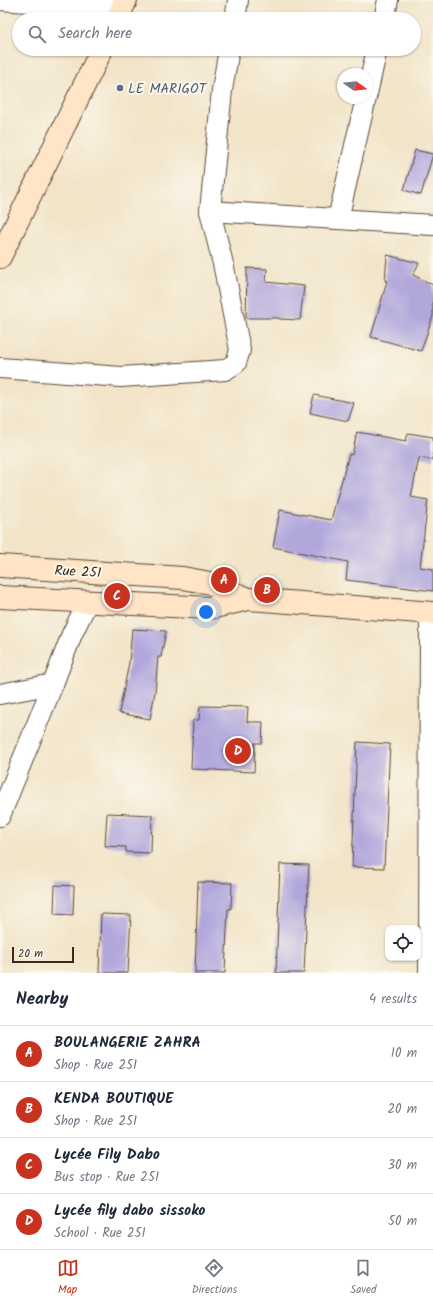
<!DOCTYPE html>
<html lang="en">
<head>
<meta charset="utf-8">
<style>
	body { margin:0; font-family:Kalam,sans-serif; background:#f2f2f3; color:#1f2937 }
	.controls { position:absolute; right:12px; bottom:12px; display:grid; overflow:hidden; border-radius:8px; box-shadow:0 1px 3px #0004 }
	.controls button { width:36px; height:36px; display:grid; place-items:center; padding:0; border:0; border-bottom:1px solid #e0e1e3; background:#fff; color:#1f2937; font:20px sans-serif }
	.compass { position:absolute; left:337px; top:68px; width:36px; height:36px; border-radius:50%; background:#fff; box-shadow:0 1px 3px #0004; rotate:105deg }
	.scale { position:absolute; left:12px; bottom:10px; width:62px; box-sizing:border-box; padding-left:4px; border:2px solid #3b2a1e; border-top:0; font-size:11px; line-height:14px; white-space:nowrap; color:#3b2a1e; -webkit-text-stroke:3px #fbf7ec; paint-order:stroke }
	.you { position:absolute; left:206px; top:612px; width:14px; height:14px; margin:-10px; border:3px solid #fff; border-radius:50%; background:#1a73e8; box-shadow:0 0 0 6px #1a73e833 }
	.badge { display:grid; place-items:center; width:26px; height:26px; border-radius:50%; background:#c8321e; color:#fff; font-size:13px; font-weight:700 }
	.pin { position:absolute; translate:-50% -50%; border:2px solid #fff; box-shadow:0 1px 4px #0006 }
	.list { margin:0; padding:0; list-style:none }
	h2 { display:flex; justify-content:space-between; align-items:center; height:52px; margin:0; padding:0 16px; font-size:17px }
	h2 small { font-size:13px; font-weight:400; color:#747a83 }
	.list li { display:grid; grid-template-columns:26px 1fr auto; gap:12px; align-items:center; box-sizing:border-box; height:56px; padding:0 16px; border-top:1px solid #e0e1e3 }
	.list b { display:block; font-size:15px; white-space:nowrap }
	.list p { margin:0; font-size:13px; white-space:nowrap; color:#747a83 }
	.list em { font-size:13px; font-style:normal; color:#747a83 }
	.icon { flex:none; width:22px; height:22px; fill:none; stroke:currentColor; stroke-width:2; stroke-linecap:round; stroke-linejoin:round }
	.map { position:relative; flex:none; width:433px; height:973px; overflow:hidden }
	.search { position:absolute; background:#fff; box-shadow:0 1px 3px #0004; left:12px; right:12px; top:12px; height:44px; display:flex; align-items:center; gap:10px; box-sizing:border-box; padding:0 14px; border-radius:22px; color:#747a83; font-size:15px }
	.sheet { height:276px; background:#fff }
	nav { display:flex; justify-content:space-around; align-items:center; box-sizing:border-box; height:56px; border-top:1px solid #e0e1e3; background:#fff; font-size:11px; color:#747a83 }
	nav a { display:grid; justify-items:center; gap:2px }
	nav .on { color:#c8321e }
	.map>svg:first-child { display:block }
</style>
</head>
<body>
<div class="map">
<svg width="433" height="973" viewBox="0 0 433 973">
	<rect width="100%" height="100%" fill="#fbf7ec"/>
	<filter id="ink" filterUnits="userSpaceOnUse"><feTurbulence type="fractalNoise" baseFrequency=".025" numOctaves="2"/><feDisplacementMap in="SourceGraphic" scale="8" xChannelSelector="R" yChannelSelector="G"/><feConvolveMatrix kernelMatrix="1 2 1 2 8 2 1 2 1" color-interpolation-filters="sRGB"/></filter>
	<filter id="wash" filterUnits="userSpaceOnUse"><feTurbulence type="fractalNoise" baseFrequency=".012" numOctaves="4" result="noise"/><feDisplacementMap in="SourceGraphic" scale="16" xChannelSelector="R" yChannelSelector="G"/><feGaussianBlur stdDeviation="0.9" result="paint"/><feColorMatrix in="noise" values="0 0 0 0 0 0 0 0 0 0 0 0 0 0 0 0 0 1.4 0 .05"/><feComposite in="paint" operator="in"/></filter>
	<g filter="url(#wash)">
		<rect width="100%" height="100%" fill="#f2e4c8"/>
		<g id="blocks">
			<g fill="#b1a7db">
				<path d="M415 150 433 154 421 195 404 190Z"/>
				<path d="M387 255 419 263 413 275 433 285V316L421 351 371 337 387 281H385Z"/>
				<path d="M247 268 267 269 266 282 304 286 300 320 279 319V318H246Z"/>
				<path d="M314 395 354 403 348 421 310 413Z"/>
				<path d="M357 432 406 441 408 433 433 437V460L419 458 411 497 428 500 420 567 433 569V591L346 580 348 562 273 547 280 510 331 520 349 454 352 455Z"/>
				<path d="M132 629 166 631 161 657H158L155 692 150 719 119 713 129 663Z"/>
				<path d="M200 706 248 707 247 722H263L262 743H255L254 772 191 769 193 720H199Z"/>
				<path d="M357 742 390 744 384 868 352 867Z"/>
				<path d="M107 813 152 815 151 853 126 852V847L105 846Z"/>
				<path d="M280 864 309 865 304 973H276Z"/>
				<path d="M198 882 232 883 231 909H228L225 973H195Z"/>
				<path d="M55 885 74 886 73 915 54 914Z"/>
				<path d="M101 914 131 915 128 973H99Z"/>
			</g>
		</g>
	</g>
	<g filter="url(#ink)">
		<use href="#blocks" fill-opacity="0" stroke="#564638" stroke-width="1"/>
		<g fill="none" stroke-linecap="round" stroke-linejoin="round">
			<defs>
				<g id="street">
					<path d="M0 0 122 9"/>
					<path d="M235 19 238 0"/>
					<path d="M384 19 388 0"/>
					<path d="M367 94 377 49"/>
					<path d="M210 211 433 225"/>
					<path d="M338 219 366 98"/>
					<path d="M0 368 121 377 225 370 236 363 240 350 224 268 210 211 222 90 229 49"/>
					<path d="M0 694 53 684 72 634 87 603"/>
					<path d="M0 816 53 684"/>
					<path d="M429 973 430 613"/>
				</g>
				<g id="secondary">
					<path d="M117 19 126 0"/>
					<path d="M0 257 102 49"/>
					<path d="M0 566 183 578 210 583 248 599"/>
					<path d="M0 597 210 608 248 599 433 613"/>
				</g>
			</defs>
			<use href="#street" stroke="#564638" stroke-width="22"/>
			<use href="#secondary" stroke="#564638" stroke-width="24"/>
			<use href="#street" stroke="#fff" stroke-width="20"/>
			<use href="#secondary" stroke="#ffe4c6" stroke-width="22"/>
		</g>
	</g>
	<circle fill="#5c6f8a" stroke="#fbf7ec" stroke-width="1.5" cx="120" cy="88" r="4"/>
	<g text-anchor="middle" stroke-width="4" stroke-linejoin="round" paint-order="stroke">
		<g font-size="14" fill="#4e5e75" stroke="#fbf7ec" text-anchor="start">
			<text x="128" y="93">LE MARIGOT</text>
		</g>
		<g font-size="14" fill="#3b2a1e" stroke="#fbf7ec">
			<text transform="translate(78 571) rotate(3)" y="5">Rue 251</text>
		</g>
	</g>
</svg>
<div class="controls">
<button><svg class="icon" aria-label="locate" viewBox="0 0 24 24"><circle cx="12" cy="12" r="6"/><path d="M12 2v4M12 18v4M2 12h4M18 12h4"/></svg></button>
</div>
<svg class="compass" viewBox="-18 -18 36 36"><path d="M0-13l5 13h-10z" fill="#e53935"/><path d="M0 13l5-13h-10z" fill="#747a83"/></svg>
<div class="scale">20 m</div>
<div class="you"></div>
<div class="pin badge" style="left:224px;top:580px">A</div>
<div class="pin badge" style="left:267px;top:590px">B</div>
<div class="pin badge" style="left:117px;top:596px">C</div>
<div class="pin badge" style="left:238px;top:751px">D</div>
<div class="search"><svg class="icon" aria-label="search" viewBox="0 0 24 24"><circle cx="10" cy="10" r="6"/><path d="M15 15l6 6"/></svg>Search here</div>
</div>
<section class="sheet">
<h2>Nearby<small>4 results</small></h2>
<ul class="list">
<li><span class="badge">A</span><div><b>BOULANGERIE ZAHRA</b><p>Shop · Rue 251</p></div><em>10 m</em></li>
<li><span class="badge">B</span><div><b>KENDA BOUTIQUE</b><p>Shop · Rue 251</p></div><em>20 m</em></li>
<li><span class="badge">C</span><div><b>Lycée Fily Dabo</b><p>Bus stop · Rue 251</p></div><em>30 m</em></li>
<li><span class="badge">D</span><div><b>Lycée fily dabo sissoko</b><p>School · Rue 251</p></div><em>50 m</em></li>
</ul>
</section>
<nav>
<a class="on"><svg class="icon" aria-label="map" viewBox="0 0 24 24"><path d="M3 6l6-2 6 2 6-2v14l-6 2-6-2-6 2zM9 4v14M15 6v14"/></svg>Map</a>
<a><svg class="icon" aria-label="directions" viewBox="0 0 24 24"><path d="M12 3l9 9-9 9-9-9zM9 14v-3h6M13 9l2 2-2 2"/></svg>Directions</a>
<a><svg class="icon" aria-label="saved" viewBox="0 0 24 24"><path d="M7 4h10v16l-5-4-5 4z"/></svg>Saved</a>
</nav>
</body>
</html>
